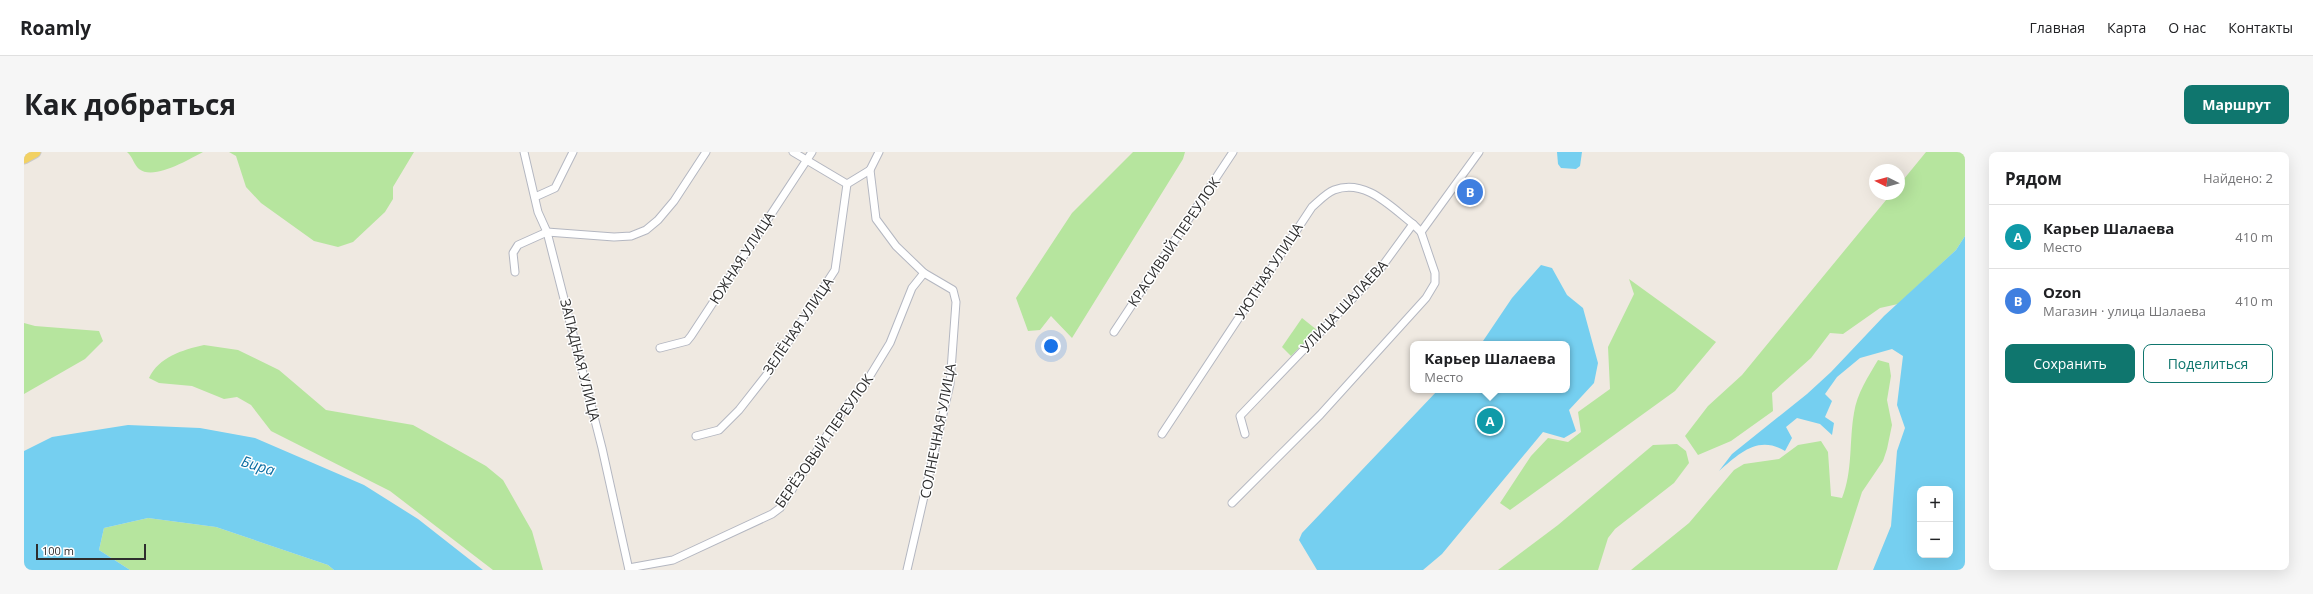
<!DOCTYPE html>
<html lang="ru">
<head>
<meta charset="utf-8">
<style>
	body { margin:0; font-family:"Open Sans",sans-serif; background:#f6f6f6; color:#202124 }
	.controls { position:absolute; right:12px; bottom:12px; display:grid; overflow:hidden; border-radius:8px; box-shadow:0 4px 16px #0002 }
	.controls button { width:36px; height:36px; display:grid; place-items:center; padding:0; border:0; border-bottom:1px solid #e0e0e0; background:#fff; color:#202124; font:20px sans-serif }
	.compass { position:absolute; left:1845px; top:12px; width:36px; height:36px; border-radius:50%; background:#fff; box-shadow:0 4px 16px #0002; rotate:276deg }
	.scale { position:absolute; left:12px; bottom:10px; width:110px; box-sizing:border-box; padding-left:4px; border:2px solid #2e2e2e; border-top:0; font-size:11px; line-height:14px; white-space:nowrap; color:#2e2e2e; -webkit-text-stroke:3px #fff; paint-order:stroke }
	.you { position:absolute; left:1027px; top:194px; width:14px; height:14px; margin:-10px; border:3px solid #fff; border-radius:50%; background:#1a73e8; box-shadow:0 0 0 6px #1a73e833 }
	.badge { display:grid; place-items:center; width:26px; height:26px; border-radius:50%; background:#0f766e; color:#fff; font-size:13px; font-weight:700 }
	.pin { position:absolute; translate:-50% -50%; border:2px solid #fff; box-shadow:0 1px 4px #0006 }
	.popup { position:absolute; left:1386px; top:189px; width:160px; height:52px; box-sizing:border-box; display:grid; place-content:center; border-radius:8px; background:#fff; filter:drop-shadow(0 1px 3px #0005); font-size:13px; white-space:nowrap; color:#757577 }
	.popup b { font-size:15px; color:#202124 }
	.popup::after { content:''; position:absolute; left:50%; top:100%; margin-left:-8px; border:8px solid transparent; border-top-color:#fff }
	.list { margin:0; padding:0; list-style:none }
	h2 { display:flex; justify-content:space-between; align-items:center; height:52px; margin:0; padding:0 16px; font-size:17px }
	h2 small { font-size:13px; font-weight:400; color:#757577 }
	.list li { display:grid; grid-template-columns:26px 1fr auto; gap:12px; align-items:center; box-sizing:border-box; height:64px; padding:0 16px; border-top:1px solid #e0e0e0 }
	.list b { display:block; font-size:15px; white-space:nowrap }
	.list p { margin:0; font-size:13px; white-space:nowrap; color:#757577 }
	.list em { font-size:13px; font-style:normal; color:#757577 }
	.actions { display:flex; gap:8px; padding:12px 16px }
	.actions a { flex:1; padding:9px 0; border:1px solid #0f766e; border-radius:8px; text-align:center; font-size:14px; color:#0f766e }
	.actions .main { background:#0f766e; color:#fff }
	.map { position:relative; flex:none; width:1941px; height:418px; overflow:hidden; border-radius:8px }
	header { display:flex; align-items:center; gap:24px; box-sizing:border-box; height:56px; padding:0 20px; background:#fff; border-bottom:1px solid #e0e0e0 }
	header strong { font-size:19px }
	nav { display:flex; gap:22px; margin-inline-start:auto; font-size:14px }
	.intro { display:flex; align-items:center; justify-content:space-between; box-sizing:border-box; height:96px; padding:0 24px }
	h1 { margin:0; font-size:28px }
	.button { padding:10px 18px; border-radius:8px; background:#0f766e; color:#fff; font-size:14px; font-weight:700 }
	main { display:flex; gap:24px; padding:0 24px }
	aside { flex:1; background:#fff; border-radius:8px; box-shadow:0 4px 16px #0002 }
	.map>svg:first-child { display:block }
</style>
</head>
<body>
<header>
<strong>Roamly</strong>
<nav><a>Главная</a><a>Карта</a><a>О нас</a><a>Контакты</a></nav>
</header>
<div class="intro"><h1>Как добраться</h1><a class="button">Маршрут</a></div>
<main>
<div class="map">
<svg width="1941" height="418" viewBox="0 0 1941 418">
	<rect width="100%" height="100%" fill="#efe9e1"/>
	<g fill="#b6e59e">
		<path d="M103 0H179C165 7 130 29 115 17 110 13 109 5 103 0Z"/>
		<path d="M205 0H390L369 35V47L361 60 329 90 314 95 290 89 237 51 222 35 212 4Z"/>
		<path d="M1109 0H1161L1159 7 1048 186 1027 164 1016 178 1004 179 992 146 1048 61Z"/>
		<path d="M1902 0H1941V84L1932 98 1874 152 1856 156 1819 182 1806 181 1787 206 1748 241 1749 259 1707 289 1674 303 1661 284 1684 254 1718 223 1867 42H1875V33Z"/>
		<path d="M1605 127 1692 190 1651 239 1486 358 1476 351 1507 304 1524 286 1544 290 1557 280 1554 260 1586 237 1584 195 1610 142Z"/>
		<path d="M1278 166 1293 178 1267 204 1258 195Z"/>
		<path d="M0 171 11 174 75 179 79 189 61 207 0 242Z"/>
		<path d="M180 193 214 198 255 218 302 258 389 273 462 314 479 328 508 379 519 418H469L366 339 247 279 227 253 213 245 200 247 168 234 135 231 125 226C135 205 158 198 180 193Z"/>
		<path d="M1854 208 1865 211 1867 224 1863 248 1868 273 1863 297 1859 309 1838 340 1813 418H1607L1665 371 1710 318 1720 312 1755 307 1774 293 1797 289 1804 300 1807 344 1818 346C1829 319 1825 289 1830 261 1833 241 1844 225 1854 208Z"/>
		<path d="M1653 292 1662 299 1665 311 1650 331 1591 377 1584 386 1574 418H1474L1534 373 1629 293Z"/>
		<path d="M124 366 192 375 304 413 310 418H106L75 398 80 376Z"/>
	</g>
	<g fill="#75cff0" fill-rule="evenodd">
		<path d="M1533 0H1558L1556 14 1552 17 1537 16 1534 12Z"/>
		<path d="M1941 84V418H1849L1867 374 1873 299 1881 276 1873 253 1879 204 1868 197 1836 206 1813 225 1801 242 1808 249 1801 265 1810 271 1808 283 1796 272 1773 266 1762 275 1768 286 1761 299C1734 283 1716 301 1695 319L1708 302 1783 242 1807 220 1860 164 1932 98ZM1896 337H1926V403H1896Z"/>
		<path d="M1517 113 1528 116 1543 143 1559 156 1574 211 1570 231 1545 258 1552 279 1540 286 1519 280 1418 402 1399 418H1293L1275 388 1278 381 1414 238H1543V192H1457L1488 146Z"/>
		<path d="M104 273 176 276 231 286 340 333 394 367 459 418H310L304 413 192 375 124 366 80 376 75 398 106 418H0V299L28 285Z"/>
	</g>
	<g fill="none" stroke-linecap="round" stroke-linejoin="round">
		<defs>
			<g id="minor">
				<path d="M500 0 514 60 523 80 578 296 605 418"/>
				<path d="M769 0 823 32"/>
				<path d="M846 18 852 67 872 94 900 121 929 138 932 150 926 232 883 418"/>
				<path d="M823 32 846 18 855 0"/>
				<path d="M511 45 531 36 549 0"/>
				<path d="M491 120 489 101 494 93 523 80 590 85 607 84 622 78 634 68 650 49 682 0"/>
				<path d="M1090 180 1209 0"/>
				<path d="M636 196 663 189 667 184 788 0"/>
				<path d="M1138 282 1288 55C1294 50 1302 41 1310 38 1341 26 1367 55 1389 72"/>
				<path d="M1221 282 1216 264 1354 120 1389 72 1397 80 1455 0"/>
				<path d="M672 284 695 278 715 258 744 221 811 118 823 32"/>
				<path d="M1208 351 1296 263 1402 146 1411 131V121L1397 80"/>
				<path d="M605 416 649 408 748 362 756 356 820 257 841 232 866 191 888 136 900 121"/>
			</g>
			<path id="primary" d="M0 6 11 0"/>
		</defs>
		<use href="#minor" stroke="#b4b7c1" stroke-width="9"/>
		<use href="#primary" stroke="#c9c9c9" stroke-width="13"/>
		<use href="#minor" stroke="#fff" stroke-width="7"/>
		<use href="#primary" stroke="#f2d163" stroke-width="11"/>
	</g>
	<g text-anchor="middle" stroke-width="3" stroke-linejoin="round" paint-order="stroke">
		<g font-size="14" fill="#2e2e2e" stroke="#fff">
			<text transform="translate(1150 90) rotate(-56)" y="5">КРАСИВЫЙ ПЕРЕУЛОК</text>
			<text transform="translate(718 106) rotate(-57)" y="5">ЮЖНАЯ УЛИЦА</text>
			<text transform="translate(1245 119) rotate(-57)" y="5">УЮТНАЯ УЛИЦА</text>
			<text transform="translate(1320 154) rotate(-47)" y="5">УЛИЦА ШАЛАЕВА</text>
			<text transform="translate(774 174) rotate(-56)" y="5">ЗЕЛЁНАЯ УЛИЦА</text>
			<text transform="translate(556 208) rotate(76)" y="5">ЗАПАДНАЯ УЛИЦА</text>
			<text transform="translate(914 279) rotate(-79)" y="5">СОЛНЕЧНАЯ УЛИЦА</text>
			<text transform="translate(800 289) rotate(-55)" y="5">БЕРЁЗОВЫЙ ПЕРЕУЛОК</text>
		</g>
		<g font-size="15" font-style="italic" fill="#0d6fa3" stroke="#fff">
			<text transform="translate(234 314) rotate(17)" y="5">Бира</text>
		</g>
	</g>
</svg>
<div class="controls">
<button>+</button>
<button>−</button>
</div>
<svg class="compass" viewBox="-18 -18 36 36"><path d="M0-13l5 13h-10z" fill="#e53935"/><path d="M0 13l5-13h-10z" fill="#757577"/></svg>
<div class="scale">100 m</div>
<div class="you"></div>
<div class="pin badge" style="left:1466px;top:269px;background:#0f9aa8">A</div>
<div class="popup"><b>Карьер Шалаева</b>Место</div>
<div class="pin badge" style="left:1446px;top:40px;background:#3f7fe0">B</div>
</div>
<aside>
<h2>Рядом<small>Найдено: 2</small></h2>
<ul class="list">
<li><span class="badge" style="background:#0f9aa8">A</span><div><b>Карьер Шалаева</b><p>Место</p></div><em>410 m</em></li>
<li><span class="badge" style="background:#3f7fe0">B</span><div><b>Ozon</b><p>Магазин · улица Шалаева</p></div><em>410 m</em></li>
</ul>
<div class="actions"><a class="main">Сохранить</a><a>Поделиться</a></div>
</aside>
</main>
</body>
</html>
